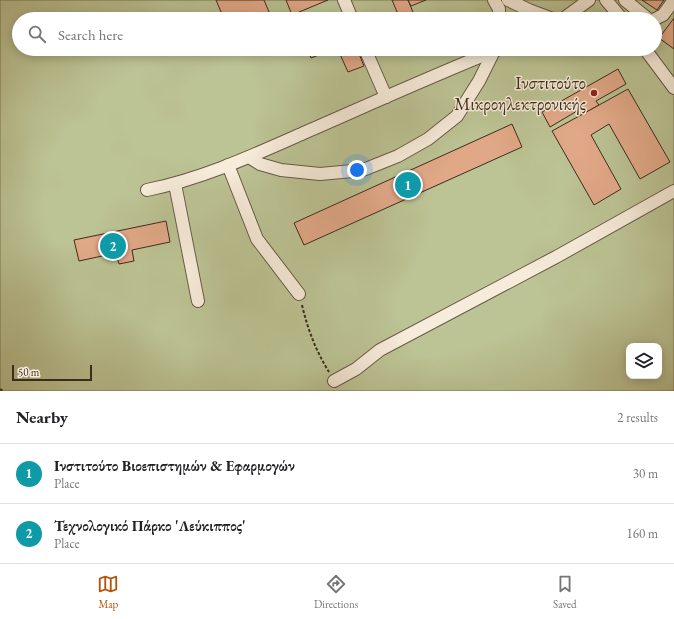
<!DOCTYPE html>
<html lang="en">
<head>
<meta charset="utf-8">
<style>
	body { margin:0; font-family:"EB Garamond",serif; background:#f6f6f6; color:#202124 }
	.controls { position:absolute; right:12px; bottom:12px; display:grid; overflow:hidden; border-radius:8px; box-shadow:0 2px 10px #0003 }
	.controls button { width:36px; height:36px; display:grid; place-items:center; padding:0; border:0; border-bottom:1px solid #e0e0e0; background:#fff; color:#202124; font:20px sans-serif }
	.scale { position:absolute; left:12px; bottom:10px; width:80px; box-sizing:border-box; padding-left:4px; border:2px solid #3c2c1c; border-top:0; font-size:11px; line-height:14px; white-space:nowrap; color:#3c2c1c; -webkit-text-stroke:3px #f7ecdb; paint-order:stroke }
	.you { position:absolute; left:357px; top:170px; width:14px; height:14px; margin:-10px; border:3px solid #fff; border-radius:50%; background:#1a73e8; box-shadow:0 0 0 6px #1a73e833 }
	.badge { display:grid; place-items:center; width:26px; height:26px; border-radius:50%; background:#b45309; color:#fff; font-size:13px; font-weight:700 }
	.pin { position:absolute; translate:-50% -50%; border:2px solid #fff; box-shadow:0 1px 4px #0006 }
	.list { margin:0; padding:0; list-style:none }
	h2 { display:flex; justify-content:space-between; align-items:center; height:52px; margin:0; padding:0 16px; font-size:17px }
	h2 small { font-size:13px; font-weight:400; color:#757577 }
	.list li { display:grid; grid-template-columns:26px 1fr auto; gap:12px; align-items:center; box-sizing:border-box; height:60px; padding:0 16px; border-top:1px solid #e0e0e0 }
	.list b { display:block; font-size:15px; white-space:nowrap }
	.list p { margin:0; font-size:13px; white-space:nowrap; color:#757577 }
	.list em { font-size:13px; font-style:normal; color:#757577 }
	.icon { flex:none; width:22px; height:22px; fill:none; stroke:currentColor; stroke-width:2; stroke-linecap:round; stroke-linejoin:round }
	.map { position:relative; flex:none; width:674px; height:391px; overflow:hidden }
	.search { position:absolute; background:#fff; box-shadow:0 2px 10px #0003; left:12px; right:12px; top:12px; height:44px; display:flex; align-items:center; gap:10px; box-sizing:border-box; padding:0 14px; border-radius:22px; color:#757577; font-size:15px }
	.sheet { height:172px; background:#fff }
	nav { display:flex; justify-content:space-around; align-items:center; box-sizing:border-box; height:56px; border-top:1px solid #e0e0e0; background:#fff; font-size:11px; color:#757577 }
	nav a { display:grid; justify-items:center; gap:2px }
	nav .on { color:#b45309 }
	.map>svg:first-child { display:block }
</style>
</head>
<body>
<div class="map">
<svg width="674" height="391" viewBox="0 0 674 391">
	<rect width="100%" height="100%" fill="#f2e2c7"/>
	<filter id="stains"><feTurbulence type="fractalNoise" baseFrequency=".005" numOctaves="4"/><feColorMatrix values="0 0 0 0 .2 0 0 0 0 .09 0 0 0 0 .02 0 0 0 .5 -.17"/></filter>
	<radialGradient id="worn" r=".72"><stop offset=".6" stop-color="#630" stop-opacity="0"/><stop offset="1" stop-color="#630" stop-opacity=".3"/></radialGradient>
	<path fill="#bcc394" stroke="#7c7858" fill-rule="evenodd" d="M0 0H674V391H0ZM19 19H655V49H19ZM629 346H659V376H629Z"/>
	<g fill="#e1a888" stroke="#3c2c1c">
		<path d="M216 0H264L272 19H224Z"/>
		<path d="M286 0H328L292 15Z"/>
		<path d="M392 0H408L415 17 409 19H400Z"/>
		<path d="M408 0H426L411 6Z"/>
		<path d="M642 0H664L657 10Z"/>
		<path d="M342 15 344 19H332Z"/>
		<path d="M674 18V49L659 38Z"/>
		<path d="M307 49H334L311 58Z"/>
		<path d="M345 49H357L364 66 348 72 339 52Z"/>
		<path d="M618 69 626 84 596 101 599 105 580 116 577 111 550 127 542 112Z"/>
		<path d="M628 89 670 162 640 179 609 124 591 135 621 189 594 205 552 131Z"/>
		<path d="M512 124 522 147 304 245 294 223Z"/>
		<path d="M166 221 170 242 132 250 134 261 119 264 116 253 79 261 74 240Z"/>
	</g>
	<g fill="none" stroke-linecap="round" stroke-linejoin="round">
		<defs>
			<g id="minor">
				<path d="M344 0 352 19"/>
				<path d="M494 0 499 9V19"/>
				<path d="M508 0 529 10 553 19"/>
				<path d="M606 0 622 19"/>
				<path d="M625 0 648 19"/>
				<path d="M563 19 589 0"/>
				<path d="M655 19 663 15 674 0"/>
				<path d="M365 49 386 97"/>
				<path d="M645 49 674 88"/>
				<path d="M249 157 260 164 281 170 320 174 363 170 398 156 428 139 457 116 479 81 495 49"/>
				<path d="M228 165 257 239 299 294"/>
				<path d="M175 184 198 301"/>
				<path d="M147 190C202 179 254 155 306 132 370 104 434 75 499 49"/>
				<path d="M334 381 356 369 380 350 556 257 674 191"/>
			</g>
		</defs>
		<use href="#minor" stroke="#6a5a47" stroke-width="14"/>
		<g stroke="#3c2c1c" stroke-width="2" stroke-dasharray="3 2" stroke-linecap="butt">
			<path d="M302 305C308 330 315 349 329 372"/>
			<path d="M0 389 3 391"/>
		</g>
		<use href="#minor" stroke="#f7ecdb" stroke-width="12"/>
	</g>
	<circle fill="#8f2418" stroke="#f7ecdb" stroke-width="1.5" cx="594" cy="93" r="4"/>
	<g text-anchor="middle" stroke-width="3" stroke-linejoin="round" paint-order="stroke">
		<g font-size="18" fill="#3c2c1c" stroke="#f7ecdb" text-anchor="end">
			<text x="586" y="89">Ινστιτούτο<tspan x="586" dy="21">Μικροηλεκτρονικής</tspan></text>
		</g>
	</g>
	<rect width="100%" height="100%" filter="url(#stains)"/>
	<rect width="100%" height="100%" fill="url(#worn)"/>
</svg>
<div class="controls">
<button><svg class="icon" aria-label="layers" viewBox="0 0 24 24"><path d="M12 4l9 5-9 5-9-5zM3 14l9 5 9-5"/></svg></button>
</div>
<div class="scale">50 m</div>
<div class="you"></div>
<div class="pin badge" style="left:408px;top:185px;background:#0f9aa8">1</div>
<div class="pin badge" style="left:113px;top:246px;background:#0f9aa8">2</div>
<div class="search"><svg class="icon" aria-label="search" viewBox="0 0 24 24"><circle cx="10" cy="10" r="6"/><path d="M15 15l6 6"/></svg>Search here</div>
</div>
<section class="sheet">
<h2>Nearby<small>2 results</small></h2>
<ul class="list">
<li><span class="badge" style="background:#0f9aa8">1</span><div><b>Ινστιτούτο Βιοεπιστημών &amp; Εφαρμογών</b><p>Place</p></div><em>30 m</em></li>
<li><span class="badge" style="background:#0f9aa8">2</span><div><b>Τεχνολογικό Πάρκο 'Λεύκιππος'</b><p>Place</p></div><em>160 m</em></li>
</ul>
</section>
<nav>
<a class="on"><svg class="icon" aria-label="map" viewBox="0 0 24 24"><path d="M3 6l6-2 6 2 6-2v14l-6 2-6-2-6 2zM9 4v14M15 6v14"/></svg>Map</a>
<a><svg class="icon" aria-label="directions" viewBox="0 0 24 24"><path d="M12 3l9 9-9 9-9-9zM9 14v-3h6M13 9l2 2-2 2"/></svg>Directions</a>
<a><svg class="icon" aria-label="saved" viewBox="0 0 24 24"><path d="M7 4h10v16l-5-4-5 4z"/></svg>Saved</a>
</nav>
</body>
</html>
